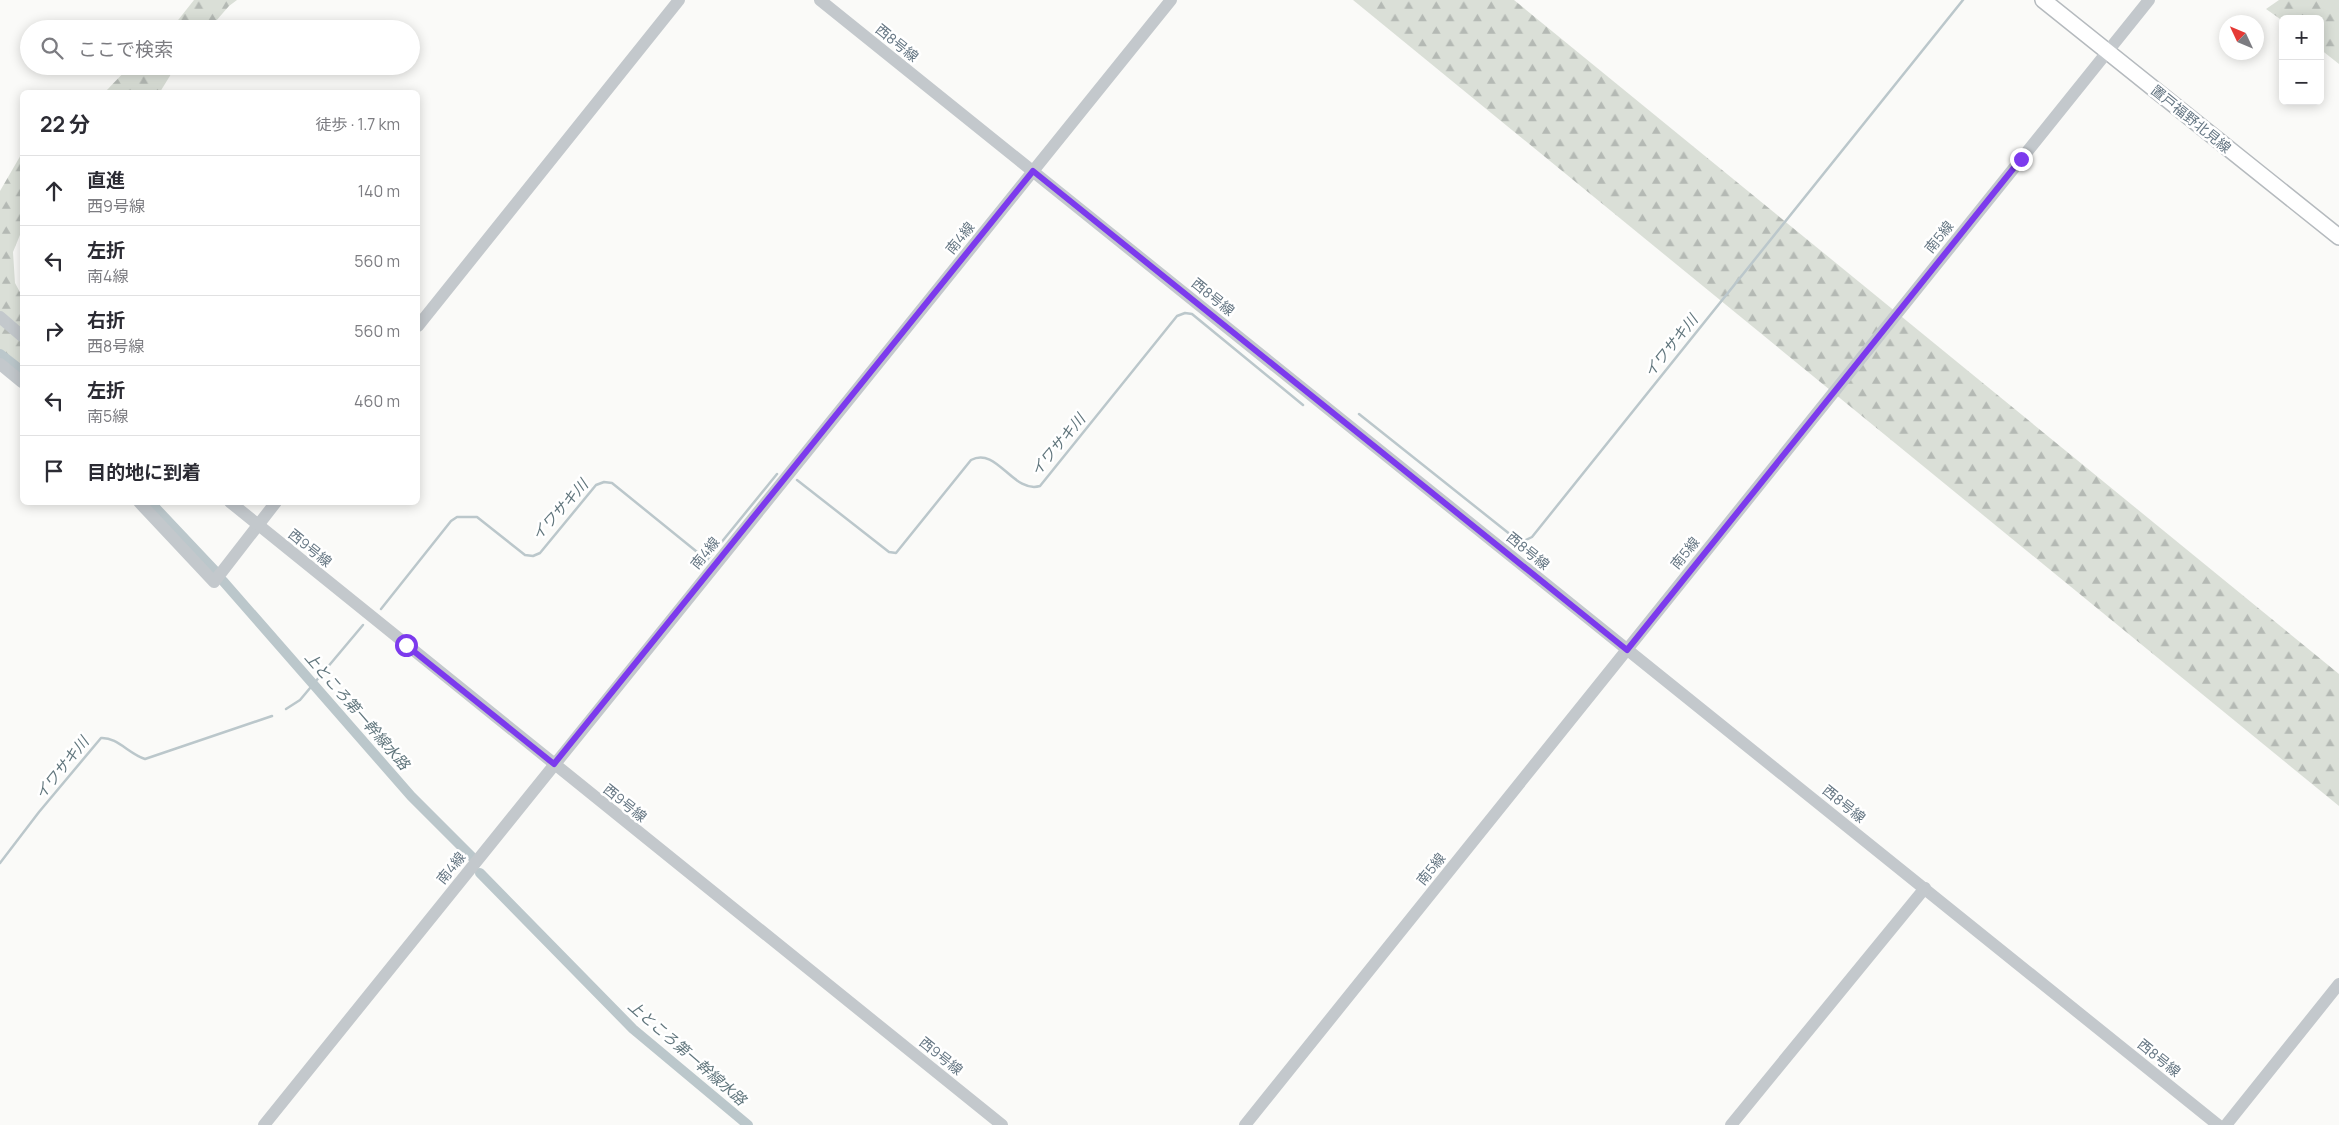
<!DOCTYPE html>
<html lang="ja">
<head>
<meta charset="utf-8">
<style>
	body { margin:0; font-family:Manrope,"Noto Sans JP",sans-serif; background:#f7f7f7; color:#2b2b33 }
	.controls { position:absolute; right:15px; top:15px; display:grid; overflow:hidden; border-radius:8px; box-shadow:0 2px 12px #0003 }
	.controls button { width:45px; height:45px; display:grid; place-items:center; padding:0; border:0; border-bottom:1px solid #e1e1e2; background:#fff; color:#2b2b33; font:25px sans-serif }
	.compass { position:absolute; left:2219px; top:15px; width:45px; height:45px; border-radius:50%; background:#fff; box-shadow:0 2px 12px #0003; rotate:314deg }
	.stop { position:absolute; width:15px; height:15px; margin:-11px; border:4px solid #7c3aed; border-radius:50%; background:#fff }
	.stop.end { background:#7c3aed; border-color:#fff; box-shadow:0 1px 5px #0008 }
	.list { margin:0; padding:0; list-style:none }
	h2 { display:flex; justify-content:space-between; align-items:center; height:65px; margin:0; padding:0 20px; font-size:21px }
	h2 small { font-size:16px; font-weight:400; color:#7c7c81 }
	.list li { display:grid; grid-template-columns:32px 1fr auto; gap:15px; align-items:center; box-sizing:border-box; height:70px; padding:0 20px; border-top:1px solid #e1e1e2 }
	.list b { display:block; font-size:19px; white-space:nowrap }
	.list p { margin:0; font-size:16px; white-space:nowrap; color:#7c7c81 }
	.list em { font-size:16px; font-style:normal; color:#7c7c81 }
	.icon { flex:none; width:28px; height:28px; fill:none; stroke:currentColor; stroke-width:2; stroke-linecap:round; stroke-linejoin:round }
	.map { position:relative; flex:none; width:2339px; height:1125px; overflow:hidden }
	.search { position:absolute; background:#fff; box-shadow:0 2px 12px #0003; left:20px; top:20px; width:400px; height:55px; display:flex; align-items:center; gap:12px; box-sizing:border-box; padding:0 18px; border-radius:28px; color:#7c7c81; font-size:19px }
	.panel { position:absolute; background:#fff; box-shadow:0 2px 12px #0003; left:20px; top:90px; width:400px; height:415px; border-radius:8px }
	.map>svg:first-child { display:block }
</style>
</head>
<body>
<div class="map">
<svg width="2339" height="1125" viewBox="0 0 2339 1125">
	<defs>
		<pattern id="forest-firs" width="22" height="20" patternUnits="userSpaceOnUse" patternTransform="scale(1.25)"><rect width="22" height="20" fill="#dadfd7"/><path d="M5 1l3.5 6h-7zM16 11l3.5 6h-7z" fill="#b4b9b4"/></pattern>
	</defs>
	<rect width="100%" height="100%" fill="#fafaf8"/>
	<g fill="url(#forest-firs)">
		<path d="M194 0H237L229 6 209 29H171Z"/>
		<path d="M1353 0H1514L2339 674V806Z"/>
		<path d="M2279 0H2339V64L2320 49V19H2283V21L2266 9Z"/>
		<path d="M130 66H176L160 92H105Z"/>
		<path d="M22 153V230L13 252 15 283 22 296V374L8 367 0 360V191Z"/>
	</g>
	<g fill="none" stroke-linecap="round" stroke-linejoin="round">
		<g stroke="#bbc7cb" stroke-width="2.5">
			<path d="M1359 414 1516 539 1524 541 1532 537 1963 0"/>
			<path d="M797 480 889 552 896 553 971 460C997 446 1013 494 1040 486L1177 316 1185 313 1192 314 1303 405"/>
			<path d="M381 609 451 521 457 517H477L525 555 533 556 540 553 596 485 604 482 612 483 707 560 777 474"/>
			<path d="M286 709 300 700 363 625"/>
			<path d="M0 863 39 812 101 738C117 737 129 754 145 759L272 716"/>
		</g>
		<g stroke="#bbc7cb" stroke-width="10">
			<path d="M0 354 22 371"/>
			<path d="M150 502 216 572"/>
			<path d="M223 581 411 796 472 857"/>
			<path d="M480 873 633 1029 748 1125"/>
		</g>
		<defs>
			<path id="major" d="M2043 0 2339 237"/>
		</defs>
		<use href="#major" stroke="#b5babe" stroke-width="18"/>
		<g stroke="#c3c8cc" stroke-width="12">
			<path d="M820 0 2218 1125"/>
			<path d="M0 317 22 336"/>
			<path d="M418 326 679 0"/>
			<path d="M0 364 22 382"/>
			<path d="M139 502 214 582 276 502"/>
			<path d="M230 502 1002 1125"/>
			<path d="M264 1125 1171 0"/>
			<path d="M1245 1125 2149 0"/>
			<path d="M1731 1125 1925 888"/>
			<path d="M2226 1125 2339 984"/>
		</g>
		<use href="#major" stroke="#fff" stroke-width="15"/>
	</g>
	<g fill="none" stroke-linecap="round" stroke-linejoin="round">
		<path stroke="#7c3aed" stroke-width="6" d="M406 645 554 764 1033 171 1627 650 2021 159"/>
	</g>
	<g text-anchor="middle" stroke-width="5" stroke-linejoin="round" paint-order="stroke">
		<g font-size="14" fill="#657683" stroke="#fff">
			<text transform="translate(897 43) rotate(39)" y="5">西8号線</text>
			<text transform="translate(2191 119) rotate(39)" y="5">置戸福野北見線</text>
			<text transform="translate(1939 237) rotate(-51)" y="5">南5線</text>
			<text transform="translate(960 238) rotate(-51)" y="5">南4線</text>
			<text transform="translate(1213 297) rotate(39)" y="5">西8号線</text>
			<text transform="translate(310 548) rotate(39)" y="5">西9号線</text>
			<text transform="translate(1528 551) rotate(39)" y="5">西8号線</text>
			<text transform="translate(705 553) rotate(-51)" y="5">南4線</text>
			<text transform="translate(1685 553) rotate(-51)" y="5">南5線</text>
			<text transform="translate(625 803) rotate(39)" y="5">西9号線</text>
			<text transform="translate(1844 804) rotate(39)" y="5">西8号線</text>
			<text transform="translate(451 868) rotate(-51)" y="5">南4線</text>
			<text transform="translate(1431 869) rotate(-51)" y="5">南5線</text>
			<text transform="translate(941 1056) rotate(39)" y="5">西9号線</text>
			<text transform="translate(2159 1058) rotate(39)" y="5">西8号線</text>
		</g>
		<g font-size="15" font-style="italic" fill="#60757c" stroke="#fff">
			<text transform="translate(1671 346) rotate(-51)" y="5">イワサキ川</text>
			<text transform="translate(1058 445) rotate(-50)" y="5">イワサキ川</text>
			<text transform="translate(560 510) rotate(-48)" y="5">イワサキ川</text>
			<text transform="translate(357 711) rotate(49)" y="5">上ところ第一幹線水路</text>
			<text transform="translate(62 768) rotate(-51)" y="5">イワサキ川</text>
			<text transform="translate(687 1053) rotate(41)" y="5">上ところ第一幹線水路</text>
		</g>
	</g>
</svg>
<div class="controls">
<button>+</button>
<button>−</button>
</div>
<svg class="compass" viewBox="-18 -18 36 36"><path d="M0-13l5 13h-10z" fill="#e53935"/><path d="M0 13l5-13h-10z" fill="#7c7c81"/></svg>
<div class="stop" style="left:406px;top:645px"></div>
<div class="stop end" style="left:2021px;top:159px"></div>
<div class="search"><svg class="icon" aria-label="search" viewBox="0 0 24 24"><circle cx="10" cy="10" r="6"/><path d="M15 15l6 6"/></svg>ここで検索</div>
<section class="panel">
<h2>22 分<small>徒歩 · 1.7 km</small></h2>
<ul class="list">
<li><svg class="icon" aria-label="ahead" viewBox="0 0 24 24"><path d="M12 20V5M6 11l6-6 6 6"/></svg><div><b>直進</b><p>西9号線</p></div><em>140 m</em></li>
<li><svg class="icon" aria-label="left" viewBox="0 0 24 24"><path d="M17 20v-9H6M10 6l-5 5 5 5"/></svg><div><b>左折</b><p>南4線</p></div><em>560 m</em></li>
<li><svg class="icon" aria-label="right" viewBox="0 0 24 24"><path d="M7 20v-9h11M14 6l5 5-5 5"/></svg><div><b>右折</b><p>西8号線</p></div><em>560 m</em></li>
<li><svg class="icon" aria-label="left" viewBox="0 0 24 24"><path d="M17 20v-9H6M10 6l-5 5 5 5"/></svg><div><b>左折</b><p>南5線</p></div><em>460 m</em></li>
<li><svg class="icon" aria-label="arrive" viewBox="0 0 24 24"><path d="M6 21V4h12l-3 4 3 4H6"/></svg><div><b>目的地に到着</b></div></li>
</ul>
</section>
</div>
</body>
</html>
